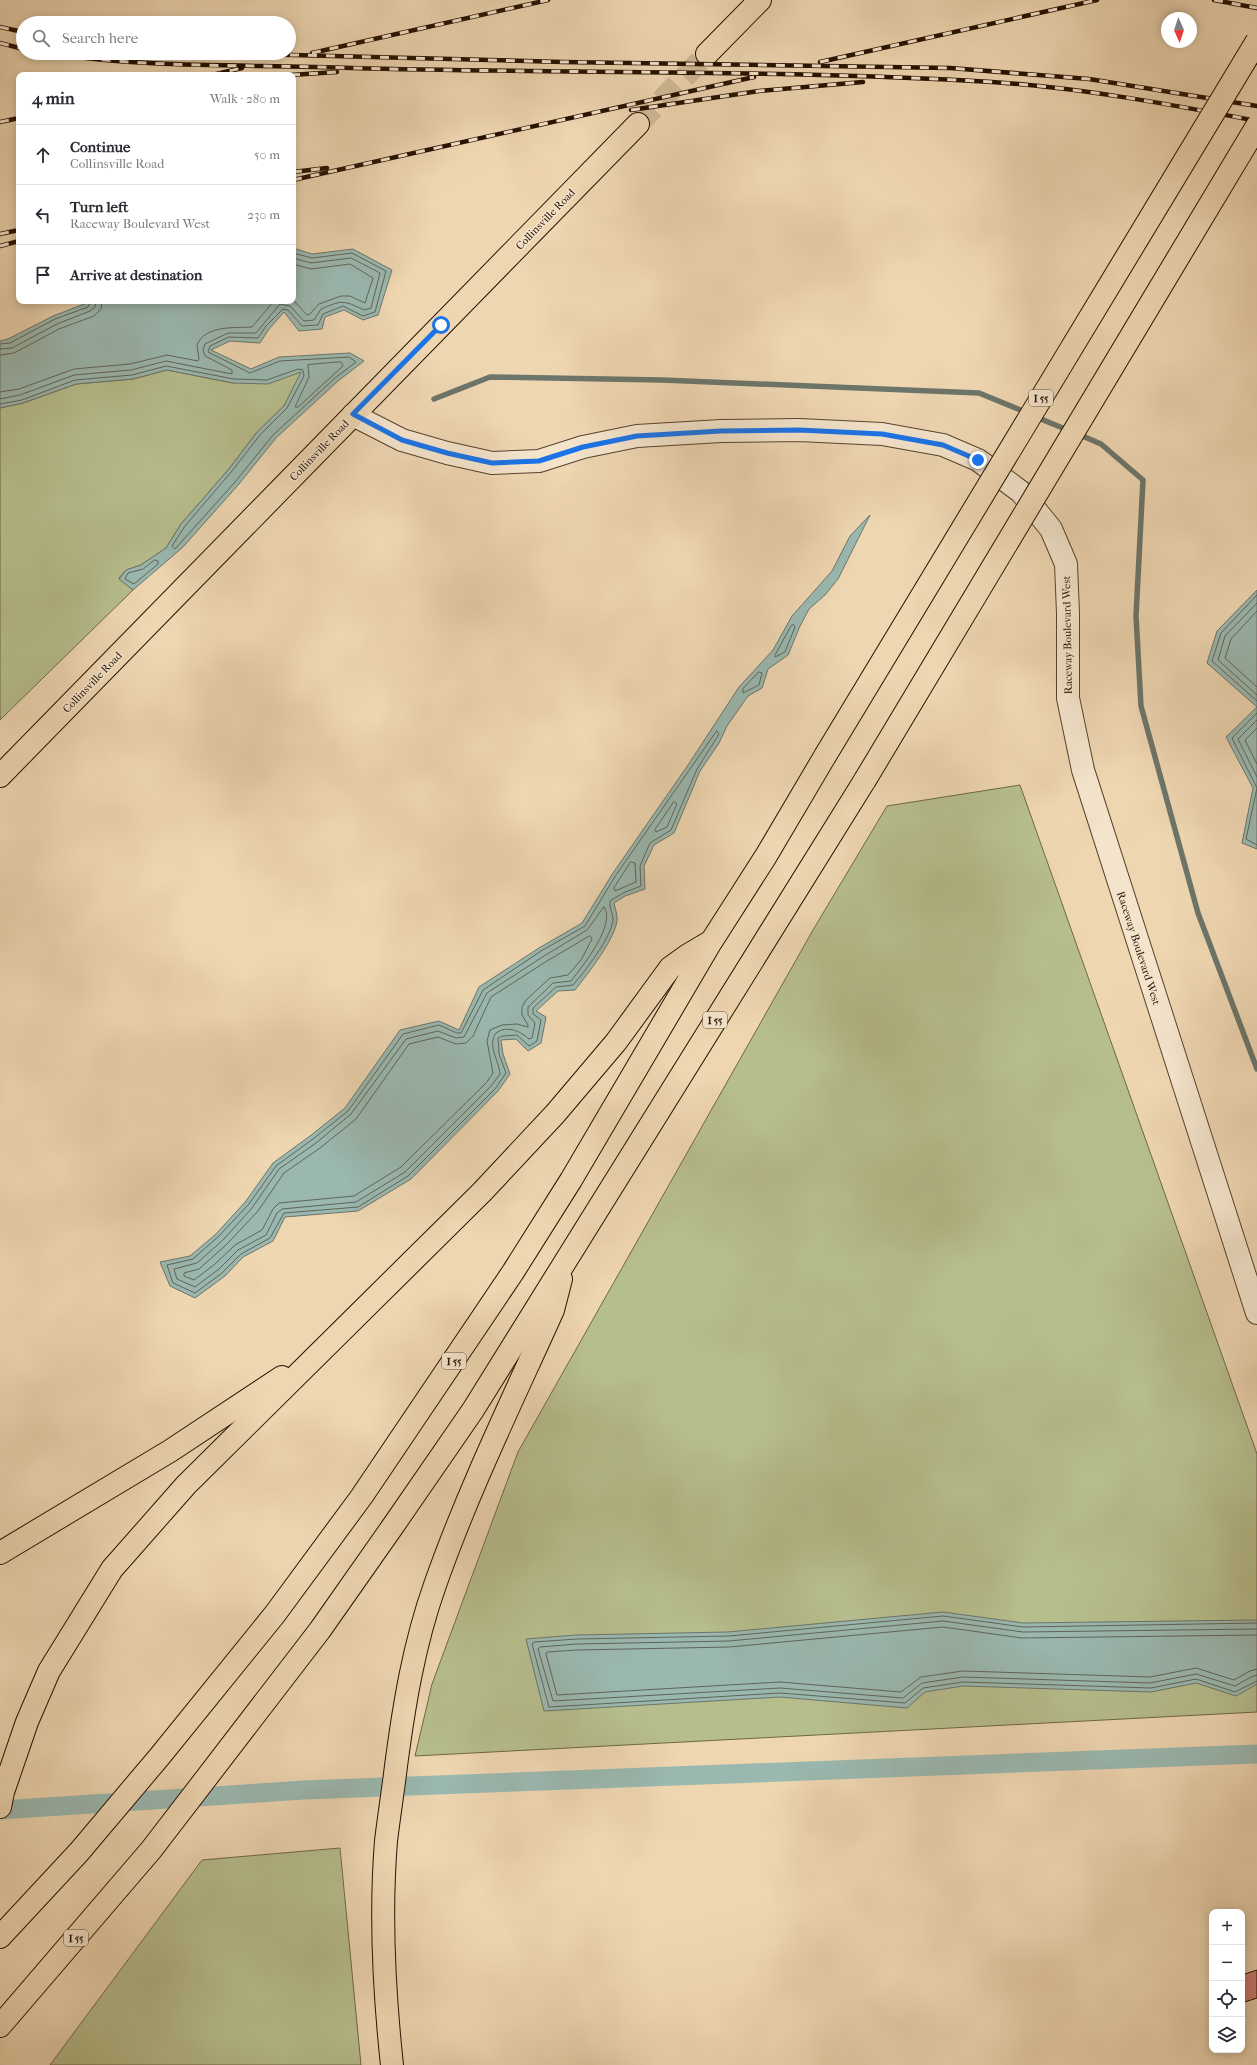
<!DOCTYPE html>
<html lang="en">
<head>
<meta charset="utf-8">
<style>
	body { margin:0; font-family:"IM FELL French Canon",serif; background:#f2f2f3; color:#2b2b33 }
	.controls { position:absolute; right:12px; bottom:12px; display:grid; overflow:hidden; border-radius:8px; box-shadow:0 2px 10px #0003 }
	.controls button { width:36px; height:36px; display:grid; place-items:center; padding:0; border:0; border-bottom:1px solid #e1e1e2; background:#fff; color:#2b2b33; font:20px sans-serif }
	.compass { position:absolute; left:1161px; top:12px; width:36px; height:36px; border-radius:50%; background:#fff; box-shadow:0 2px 10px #0003; rotate:177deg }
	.stop { position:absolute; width:12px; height:12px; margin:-9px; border:3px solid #1a73e8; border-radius:50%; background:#fff }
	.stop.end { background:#1a73e8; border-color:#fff; box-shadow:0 1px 4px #0008 }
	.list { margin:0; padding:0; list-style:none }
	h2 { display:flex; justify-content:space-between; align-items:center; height:52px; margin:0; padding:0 16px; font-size:17px }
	h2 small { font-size:13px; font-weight:400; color:#7c7c81 }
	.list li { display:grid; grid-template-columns:26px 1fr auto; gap:12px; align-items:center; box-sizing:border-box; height:60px; padding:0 16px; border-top:1px solid #e1e1e2 }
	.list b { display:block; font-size:15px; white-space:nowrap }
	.list p { margin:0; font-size:13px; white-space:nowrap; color:#7c7c81 }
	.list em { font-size:13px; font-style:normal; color:#7c7c81 }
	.icon { flex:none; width:22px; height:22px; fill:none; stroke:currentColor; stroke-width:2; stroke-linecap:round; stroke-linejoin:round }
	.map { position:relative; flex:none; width:1257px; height:2065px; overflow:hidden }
	.search { position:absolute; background:#fff; box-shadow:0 2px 10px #0003; left:16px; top:16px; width:280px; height:44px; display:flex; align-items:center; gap:10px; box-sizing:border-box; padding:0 14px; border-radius:22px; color:#7c7c81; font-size:15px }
	.panel { position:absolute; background:#fff; box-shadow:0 2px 10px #0003; left:16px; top:72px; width:280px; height:232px; border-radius:8px }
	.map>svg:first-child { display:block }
</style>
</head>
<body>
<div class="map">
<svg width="1257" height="2065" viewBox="0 0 1257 2065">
	<rect width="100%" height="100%" fill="#eed6b1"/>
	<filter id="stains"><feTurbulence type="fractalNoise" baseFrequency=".005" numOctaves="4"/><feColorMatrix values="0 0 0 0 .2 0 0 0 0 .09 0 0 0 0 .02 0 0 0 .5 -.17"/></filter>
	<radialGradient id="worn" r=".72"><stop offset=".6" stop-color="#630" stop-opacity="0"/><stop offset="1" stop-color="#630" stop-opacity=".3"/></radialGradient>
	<g fill="#b7be8d" stroke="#6e6746">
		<path d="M167 370 233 383 302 372 284 406 257 432 229 469 181 524 166 548 141 565 126 570 119 578 133 590 0 720V408L23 403 76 384 133 379Z"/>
		<path d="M1020 785 1257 1454V1712L415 1756 432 1684 518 1452 813 930 887 806Z"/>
		<path d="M340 1848 361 2065H50L202 1860Z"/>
	</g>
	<g fill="#9ab8b0" stroke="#6c756a">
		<path d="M293 248 312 254 353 249 392 270 378 315 363 320 344 310 325 317 322 329 299 331 284 312 269 329 260 343 230 341 211 350 251 369 279 357 350 353 364 361 338 381 276 438 239 484 183 547 133 590 119 579 126 570 141 565 166 548 181 524 229 469 257 432 284 406 301 372 268 384 233 383 167 370 133 379 76 384 23 403 0 408V341L8 339 53 316 92 301H293Z"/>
		<path d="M870 515 838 579 825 595 809 609 800 626 788 655 768 669 762 688 748 696 727 726 719 743 700 771 674 833 654 845 644 866 645 889 625 896 614 903C615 908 617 913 617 918 618 936 586 976 575 990L558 991 536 1011 546 1017 541 1043 528 1051 516 1039 501 1040 503 1054 510 1074 498 1091 411 1179 358 1211 285 1217 273 1241 243 1257 225 1276 195 1298 170 1286 160 1262 190 1256 216 1234 246 1201 273 1163 310 1136 345 1108 400 1030 439 1021 459 1030 479 987 539 948 582 923 613 873 688 765 739 687 773 650 792 616 832 571 850 536Z"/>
		<path d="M1257 590V707L1207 663 1217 631Z"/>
		<path d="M1257 707V849L1242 843 1253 788 1226 737Z"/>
		<path d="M943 1612 1023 1623 1257 1620V1684L1236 1696 1196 1683 1151 1692 963 1686 925 1692 907 1708 780 1697 544 1711 526 1639 576 1635 728 1632Z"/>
	</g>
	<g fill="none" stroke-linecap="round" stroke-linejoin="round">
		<g stroke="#606458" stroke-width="1">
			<path d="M293 264 311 269 350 264 373 278 365 303 350 296H341L319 304 310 314 307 315 293 300"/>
			<path d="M0 344 10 343 55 319 88 307 91 301"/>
			<path d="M0 349 12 348 57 324 90 311 95 307 96 301"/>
			<path d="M0 355 14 353 59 329 94 316 101 309 102 301"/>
			<path d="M341 362 343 366 298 407H295L309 377 308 365Z"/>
			<path d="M0 392 19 389 74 369 130 364 167 355 198 361 199 359 197 345C205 325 235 328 252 327L274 301"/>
			<path d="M0 399 20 395 74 375 131 370 166 361 232 374V370L205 356 203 350 205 344 228 333H256L280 304 290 306 304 321 314 320 321 309C342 300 343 300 364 310L371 308 380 273 351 258 311 263 293 258"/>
			<path d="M0 404 22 400 75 380 132 375 166 366 234 379 267 380 298 369 303 370 304 376 287 408 260 435 232 471 185 526 172 546 175 549 235 482 273 435 335 378 356 362 349 357 280 361 250 373 208 352 210 346 229 337 258 338 266 326 283 309 288 310 302 326 318 325 323 314 343 306 363 316 375 312 386 271 352 253 312 258 293 253"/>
			<path d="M155 560 158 561V564L134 584 125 579 128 573 143 569Z"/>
			<path d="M1257 595 1221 633 1212 661 1257 701"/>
			<path d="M1257 603 1225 636 1218 660 1257 695"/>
			<path d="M1257 611 1231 639 1225 658 1257 687"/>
			<path d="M794 625 795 627 785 652 775 657V655L791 626Z"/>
			<path d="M759 672 762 673 759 685 743 693V689Z"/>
			<path d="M1257 713 1232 738 1257 788 1246 839 1257 845"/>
			<path d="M1257 720 1238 739 1257 777"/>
			<path d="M1257 728 1245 740 1257 764"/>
			<path d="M717 731 719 734 697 769 671 830 650 843 640 866 641 886 623 893 610 901C609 908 613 913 613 920 611 938 585 971 573 985L556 987 533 1008V1014L541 1020 537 1041 529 1046 517 1035 502 1036 498 1038 499 1054 506 1073 495 1089 408 1176 358 1207 284 1213 270 1238 241 1254 222 1273 195 1293 173 1283 167 1265 193 1259 219 1236 249 1204 276 1166 313 1139 348 1111 403 1034 439 1025 457 1033H461L483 990 541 951 585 926 616 875Z"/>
			<path d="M674 802 677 804 667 827 656 832 655 830Z"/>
			<path d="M631 862 635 863 636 882 615 891 614 888Z"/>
			<path d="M604 907C617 924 582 967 571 981L553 983 528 1007V1015L535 1023 532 1038 529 1039C520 1031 507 1025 496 1033 487 1045 499 1061 500 1074L491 1086 405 1172 356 1202 282 1209 277 1213 266 1235 238 1250 219 1269 195 1287 177 1279 174 1269 197 1263 223 1240 252 1208 279 1169 316 1143 351 1114 406 1039 438 1031 456 1038 464 1037 487 993 544 956 587 930Z"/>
			<path d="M590 936 592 939 581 960 568 975 550 978 526 1000 522 1007V1015L528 1025V1027L517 1024 502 1025 490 1030 487 1041 493 1073 487 1082 401 1167 354 1196 279 1203 273 1209 262 1230 235 1245 215 1264 194 1280 184 1276V1273L199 1269 227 1244 258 1211 284 1173 320 1148 356 1119 409 1044 438 1037 456 1044 466 1043 473 1036 491 997 547 961Z"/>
			<path d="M1257 1623 1023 1627 943 1616 729 1636 577 1639 534 1642 532 1644 549 1707 780 1693 905 1703 923 1688 963 1682 1151 1688 1196 1679 1235 1692 1257 1681"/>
			<path d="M1257 1629 1023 1632 943 1621 729 1641 577 1644 540 1647 538 1649 553 1701 780 1688 903 1698 922 1683 963 1677 1150 1683 1196 1674 1235 1686 1251 1677 1257 1675"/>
			<path d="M1257 1635 1022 1638 943 1627 729 1647 577 1650 547 1652 546 1654 557 1695 780 1682 901 1692 921 1677 963 1671 1150 1677 1196 1668 1234 1680 1250 1671 1257 1669"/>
		</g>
		<g stroke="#6c756a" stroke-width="5.5">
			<path d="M434 399 490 377 662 380 979 393 1028 413"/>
			<path d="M1036 417 1070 431"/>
			<path d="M1078 434 1101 444 1143 480 1136 616 1141 706 1198 913 1257 1069"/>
		</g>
		<path stroke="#9ab8b0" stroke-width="19" d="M0 1810 304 1790 1257 1754"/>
	</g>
	<path fill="#ce7f73" stroke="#261000" d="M1257 1970V1998L1242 2003V1975Z"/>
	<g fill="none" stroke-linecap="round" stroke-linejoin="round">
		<path stroke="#d0b896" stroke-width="22" stroke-dasharray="22 11" stroke-linecap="butt" d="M638 124 707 54"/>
		<defs>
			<path id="minor" d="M353 415 402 440 447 453 492 463 539 461 583 447 637 436 721 431 799 430 882 434 943 445 978 460 1021 492 1051 529 1066 564 1068 613V698L1083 770 1257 1313"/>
			<g id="primary">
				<path d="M707 54 760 0"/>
				<path d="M0 776 638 124"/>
			</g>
			<g id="motorway">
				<path d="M0 1553 170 1451 282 1377"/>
				<path d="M0 1807 3 1792 27 1722 49 1671 112 1569 186 1485 482 1192 555 1114 616 1042 670 968 688 955 710 942"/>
				<path d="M0 1937 79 1852 160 1756 275 1614 362 1496 513 1272 571 1180 711 942 766 856 825 756"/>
				<path d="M0 2026 151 1850 320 1630 393 1526 473 1410 865 780"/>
				<path d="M392 2065C384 1991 380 1915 386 1841 389 1816 393 1791 396 1766 404 1705 414 1644 435 1585 468 1491 512 1401 553 1310L561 1279"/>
			</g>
		</defs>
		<use href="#minor" stroke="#58422c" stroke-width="24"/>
		<use href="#primary" stroke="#261000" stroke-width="24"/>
		<use href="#motorway" stroke="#261000" stroke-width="24"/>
		<use href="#minor" stroke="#f4e4cc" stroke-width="22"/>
		<use href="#primary" stroke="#eed6b1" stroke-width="22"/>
		<use href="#motorway" stroke="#eed6b1" stroke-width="22"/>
		<defs>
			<g id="rail">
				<path d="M1214 0 1257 8"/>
				<path d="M0 27 23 32"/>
				<path d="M0 43 23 49"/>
				<path d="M48 53C148 69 251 64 352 68 565 74 779 69 992 82 1081 88 1169 104 1257 121"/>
				<path d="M218 53 563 62 950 68 1089 79 1257 106"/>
				<path d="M312 53 548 0"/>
				<path d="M820 62 1097 0"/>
				<path d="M212 75 242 68"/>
				<path d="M291 75 337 72"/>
				<path d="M631 110 759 91 863 82"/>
				<path d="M0 122 19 118"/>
				<path d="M293 172 327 168"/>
				<path d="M293 180 754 77"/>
				<path d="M0 234 19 230"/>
				<path d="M0 246 19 241"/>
			</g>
		</defs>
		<use href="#rail" stroke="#261000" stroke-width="4.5"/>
		<use href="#rail" stroke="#f4e4cc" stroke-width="3" stroke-dasharray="9" stroke-linecap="butt"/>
		<defs>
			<g id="motorway-bridge">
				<path d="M825 756 1257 41"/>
				<path d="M865 780 1257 126"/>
			</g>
		</defs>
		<use href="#motorway-bridge" stroke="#261000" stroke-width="24" stroke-linecap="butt"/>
		<use href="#motorway-bridge" stroke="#eed6b1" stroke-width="22"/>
	</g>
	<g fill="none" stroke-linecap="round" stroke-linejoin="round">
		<path stroke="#1a73e8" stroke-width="5" d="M441 325 353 414 402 440 447 453 492 463 539 461 583 447 637 436 721 431 799 430 882 434 943 445 978 460"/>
	</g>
	<g text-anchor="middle" stroke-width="3" stroke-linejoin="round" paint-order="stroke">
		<g fill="#f4e4cc" stroke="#64503d" stroke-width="1">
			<rect x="1029" y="390" width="24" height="16" rx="3"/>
			<rect x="703" y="1012" width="24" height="16" rx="3"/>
			<rect x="442" y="1353" width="24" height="16" rx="3"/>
			<rect x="64" y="1930" width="24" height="16" rx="3"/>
		</g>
		<g font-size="10" font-weight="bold" fill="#261000">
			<text x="1041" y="402">I 55</text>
			<text x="715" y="1024">I 55</text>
			<text x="454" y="1365">I 55</text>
			<text x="76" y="1942">I 55</text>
		</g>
		<g font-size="11" fill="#261000" stroke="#f4e4cc">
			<text transform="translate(545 219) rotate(-46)" y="4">Collinsville Road</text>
			<text transform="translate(319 450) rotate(-46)" y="4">Collinsville Road</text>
			<text transform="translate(1067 635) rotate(-91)" y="4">Raceway Boulevard West</text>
			<text transform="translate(92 682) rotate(-46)" y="4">Collinsville Road</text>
			<text transform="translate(1139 948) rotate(72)" y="4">Raceway Boulevard West</text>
		</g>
	</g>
	<rect width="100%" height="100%" filter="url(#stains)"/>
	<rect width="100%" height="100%" fill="url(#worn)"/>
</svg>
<div class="controls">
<button>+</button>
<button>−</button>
<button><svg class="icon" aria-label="locate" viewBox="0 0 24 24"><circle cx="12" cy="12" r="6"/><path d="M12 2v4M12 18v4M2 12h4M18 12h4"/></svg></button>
<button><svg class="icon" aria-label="layers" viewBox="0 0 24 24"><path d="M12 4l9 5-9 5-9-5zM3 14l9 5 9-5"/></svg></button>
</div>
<svg class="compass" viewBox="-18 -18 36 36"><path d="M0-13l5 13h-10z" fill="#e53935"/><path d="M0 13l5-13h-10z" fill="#7c7c81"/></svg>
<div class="stop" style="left:441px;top:325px"></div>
<div class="stop end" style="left:978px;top:460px"></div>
<div class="search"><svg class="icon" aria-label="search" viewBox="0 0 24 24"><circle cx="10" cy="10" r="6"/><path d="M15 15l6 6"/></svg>Search here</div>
<section class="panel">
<h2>4 min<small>Walk · 280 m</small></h2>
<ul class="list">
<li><svg class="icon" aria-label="ahead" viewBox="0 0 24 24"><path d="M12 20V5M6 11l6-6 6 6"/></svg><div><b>Continue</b><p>Collinsville Road</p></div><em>50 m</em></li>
<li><svg class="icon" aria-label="left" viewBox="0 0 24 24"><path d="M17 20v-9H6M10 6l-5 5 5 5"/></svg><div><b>Turn left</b><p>Raceway Boulevard West</p></div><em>230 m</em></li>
<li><svg class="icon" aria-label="arrive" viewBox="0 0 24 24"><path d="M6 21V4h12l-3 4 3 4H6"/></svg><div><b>Arrive at destination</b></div></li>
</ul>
</section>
</div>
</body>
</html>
